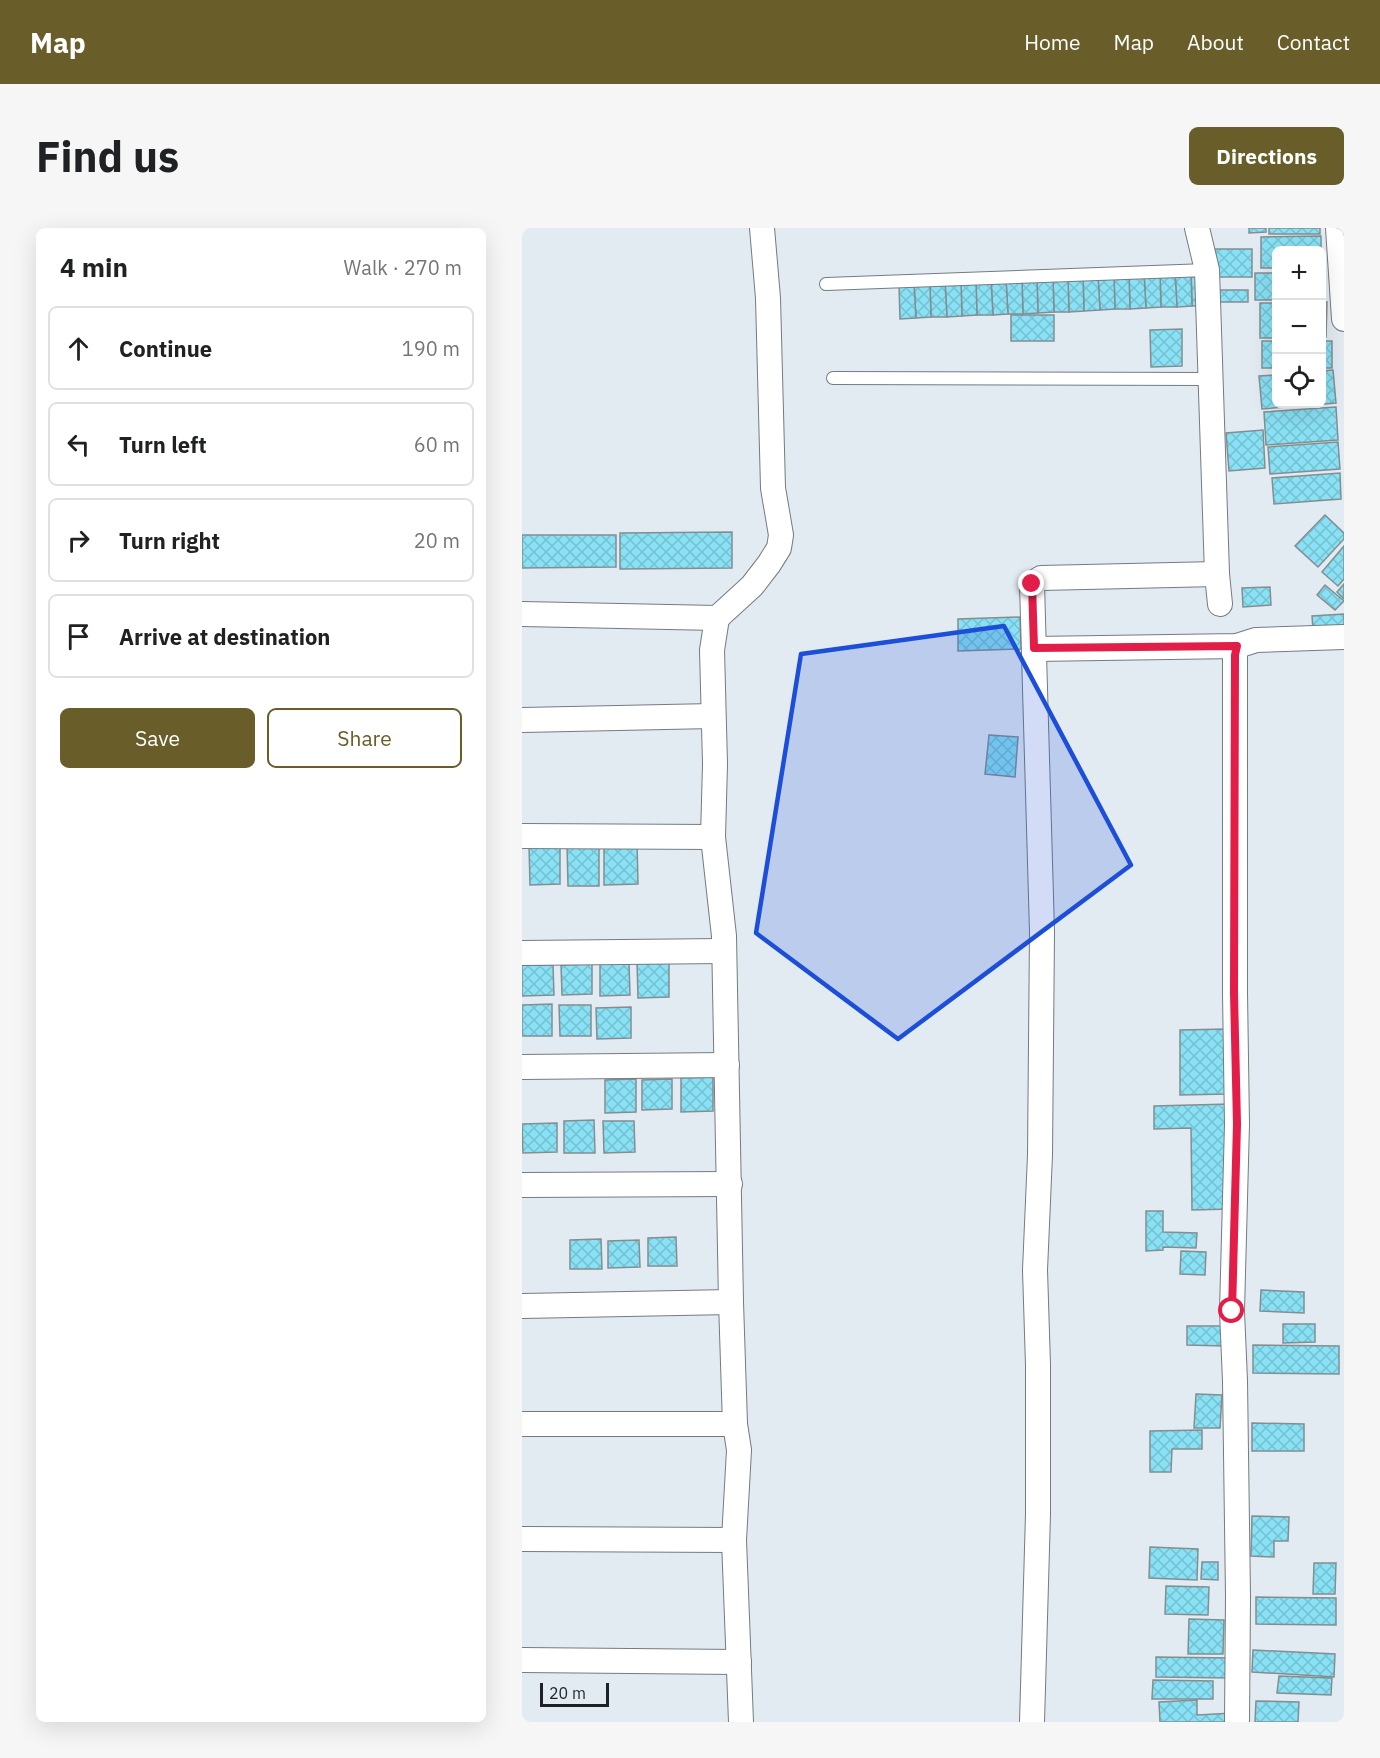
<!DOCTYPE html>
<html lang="en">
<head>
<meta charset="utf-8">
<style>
	body { margin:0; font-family:"IBM Plex Sans",sans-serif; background:#f6f6f6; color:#202124 }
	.controls { position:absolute; right:18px; top:18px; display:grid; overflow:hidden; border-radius:9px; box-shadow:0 6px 24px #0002 }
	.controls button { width:54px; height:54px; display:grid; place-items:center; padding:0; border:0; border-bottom:2px solid #e0e0e0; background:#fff; color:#202124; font:30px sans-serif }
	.scale { position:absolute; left:18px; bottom:15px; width:69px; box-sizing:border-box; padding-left:6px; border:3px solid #1f2225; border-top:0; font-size:16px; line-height:21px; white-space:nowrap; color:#1f2225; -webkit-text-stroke:4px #e3ebf2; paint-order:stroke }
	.stop { position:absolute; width:18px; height:18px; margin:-14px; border:4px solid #e11d48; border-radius:50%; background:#fff }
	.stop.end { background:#e11d48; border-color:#fff; box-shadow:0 2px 6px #0008 }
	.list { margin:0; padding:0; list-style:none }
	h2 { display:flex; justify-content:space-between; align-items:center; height:78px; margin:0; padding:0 24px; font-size:26px }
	h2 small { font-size:20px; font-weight:400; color:#757577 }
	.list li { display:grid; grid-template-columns:39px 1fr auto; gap:18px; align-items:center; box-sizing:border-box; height:84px; margin:0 12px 12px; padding:0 12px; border:2px solid #e0e0e0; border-radius:9px }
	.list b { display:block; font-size:22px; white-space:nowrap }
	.list em { font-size:20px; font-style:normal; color:#757577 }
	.actions { display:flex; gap:12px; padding:18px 24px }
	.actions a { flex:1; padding:14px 0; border:2px solid #695e2a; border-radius:9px; text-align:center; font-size:21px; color:#695e2a }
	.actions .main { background:#695e2a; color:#fff }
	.icon { flex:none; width:33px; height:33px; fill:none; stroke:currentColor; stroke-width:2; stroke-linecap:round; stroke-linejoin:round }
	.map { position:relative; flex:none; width:822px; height:1494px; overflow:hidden; border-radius:9px }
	header { display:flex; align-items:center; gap:36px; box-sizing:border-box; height:84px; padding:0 30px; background:#695e2a; color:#fff }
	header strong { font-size:28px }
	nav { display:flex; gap:33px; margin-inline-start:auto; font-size:21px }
	.intro { display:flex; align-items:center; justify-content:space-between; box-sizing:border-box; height:144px; padding:0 36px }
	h1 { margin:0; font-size:42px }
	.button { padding:15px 27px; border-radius:9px; background:#695e2a; color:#fff; font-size:21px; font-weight:700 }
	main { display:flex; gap:36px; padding:0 36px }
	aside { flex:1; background:#fff; border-radius:9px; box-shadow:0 6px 24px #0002 }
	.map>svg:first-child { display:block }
</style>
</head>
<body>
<header>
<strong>Map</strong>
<nav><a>Home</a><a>Map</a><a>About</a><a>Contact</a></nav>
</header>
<div class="intro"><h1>Find us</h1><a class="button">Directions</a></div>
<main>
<aside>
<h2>4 min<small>Walk · 270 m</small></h2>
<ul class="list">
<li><svg class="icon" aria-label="ahead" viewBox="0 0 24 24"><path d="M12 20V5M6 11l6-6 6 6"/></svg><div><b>Continue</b></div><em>190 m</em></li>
<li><svg class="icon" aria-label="left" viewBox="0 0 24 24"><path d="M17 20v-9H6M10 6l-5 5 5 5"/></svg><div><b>Turn left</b></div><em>60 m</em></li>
<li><svg class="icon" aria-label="right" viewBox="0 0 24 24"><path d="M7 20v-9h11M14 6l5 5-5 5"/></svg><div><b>Turn right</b></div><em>20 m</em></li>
<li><svg class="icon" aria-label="arrive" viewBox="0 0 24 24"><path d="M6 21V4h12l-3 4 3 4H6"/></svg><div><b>Arrive at destination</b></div></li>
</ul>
<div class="actions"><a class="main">Save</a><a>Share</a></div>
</aside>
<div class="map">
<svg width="822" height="1494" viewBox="0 0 822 1494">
	<defs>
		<pattern id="building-cross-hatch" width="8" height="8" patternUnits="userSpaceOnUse" patternTransform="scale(1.5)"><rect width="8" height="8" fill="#88e1f4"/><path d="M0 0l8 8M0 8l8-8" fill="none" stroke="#75c1d1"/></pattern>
	</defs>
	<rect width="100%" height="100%" fill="#e3ebf2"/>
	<g fill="url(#building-cross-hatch)" stroke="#848e91" stroke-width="1.5">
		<path d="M727 0H744V4L727 5Z"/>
		<rect x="747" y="0" width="51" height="6"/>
		<path d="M799 8V22H754V40H739V9Z"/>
		<path d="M692 21H730V49H691Z"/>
		<path d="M684 43 685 77 670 78 669 44Z"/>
		<path d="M653 44H669L670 78 655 79Z"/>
		<path d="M653 44 655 79H639L638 45Z"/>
		<path d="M638 45 639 79 624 80 622 46Z"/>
		<rect x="733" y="45" width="21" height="27"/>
		<path d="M607 46H622L624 80 608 81Z"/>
		<path d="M607 46 608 81H593L592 47Z"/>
		<path d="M592 47 593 81 578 82 576 48Z"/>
		<path d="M561 48H576L578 82 562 83Z"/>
		<path d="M561 48 562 83 547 84 546 49Z"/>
		<path d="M546 49 547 84H532L531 50Z"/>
		<path d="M515 50H531L532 84 516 85Z"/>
		<path d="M515 50 516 85 501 86 500 51Z"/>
		<path d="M500 51 501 86H486L484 52Z"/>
		<path d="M469 52H484L486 86 471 87Z"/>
		<path d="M469 52 471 87H455L454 53Z"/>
		<path d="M454 53 455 87 440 88 439 54Z"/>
		<path d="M423 54H439L440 88 425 89Z"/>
		<path d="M423 54 425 89H409L408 55Z"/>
		<path d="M408 55 409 89 394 90 392 56Z"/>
		<path d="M377 56H392L394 90 378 91Z"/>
		<rect x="691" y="62" width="35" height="12"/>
		<path d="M800 74H805L804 109H800Z"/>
		<rect x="738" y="75" width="16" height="35"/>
		<rect x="489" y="87" width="43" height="26"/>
		<path d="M660 101V138L629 139 628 102Z"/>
		<rect x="740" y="113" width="14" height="27"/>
		<rect x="800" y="113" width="10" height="27"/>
		<path d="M811 142 814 175 740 181 737 148 754 147V176H800V143Z"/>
		<path d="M814 179 816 212 744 217 742 184Z"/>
		<path d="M741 202 743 240 707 243 704 205Z"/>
		<path d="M816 214 818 241 748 246 746 219Z"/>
		<path d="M818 245 819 271 752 276 750 250Z"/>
		<path d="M803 287 822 305V311L796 339 773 318Z"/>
		<path d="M210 304V340L98 341V305Z"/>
		<path d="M0 307H94V339L0 340Z"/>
		<path d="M822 318V351L816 358 800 344Z"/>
		<path d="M822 356V371L815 364Z"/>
		<path d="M803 357 822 373 813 382 795 367Z"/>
		<path d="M748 359 749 377 721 379 720 360Z"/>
		<path d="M822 386V401L791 402 790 388Z"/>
		<path d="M498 389 499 421 436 423V391Z"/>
		<path d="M467 507 496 509 493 549 463 546Z"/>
		<path d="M115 613 116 656 82 657V614Z"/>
		<path d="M38 617V656L8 657 7 618Z"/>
		<path d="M77 617V658H46L45 618Z"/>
		<path d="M147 732V769L116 770 115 733Z"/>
		<path d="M70 736V766L40 767 39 737Z"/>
		<path d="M78 736H107L108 767 78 768Z"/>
		<path d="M0 737H31L32 767 0 768Z"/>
		<path d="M30 776V808H0V777Z"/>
		<path d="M37 777H69V808H38Z"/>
		<path d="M109 779V810L75 811 74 780Z"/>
		<path d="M704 801 705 866 658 867V802Z"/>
		<path d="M191 849V883L159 884V850Z"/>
		<path d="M114 851V884L83 885V852Z"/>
		<path d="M150 851V881L120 882V852Z"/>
		<path d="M708 876 710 981 670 982 669 900 632 901V878Z"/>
		<path d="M72 892 73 925H42V893Z"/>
		<path d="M81 893H112L113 924 82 925Z"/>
		<path d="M35 895V924L1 925 0 896Z"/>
		<path d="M624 983H641V1004L675 1005 674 1020 641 1019V1022L624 1023Z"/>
		<path d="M154 1009 155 1038H126V1010Z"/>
		<path d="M79 1011 80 1041H48V1012Z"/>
		<path d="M117 1012 118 1039 86 1040V1013Z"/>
		<path d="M659 1023 684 1024 683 1047 658 1046Z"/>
		<path d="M739 1062 782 1064V1085L738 1083Z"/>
		<path d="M761 1096H793V1114L761 1115Z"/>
		<path d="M665 1098H703L702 1118 665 1117Z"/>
		<path d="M731 1117 817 1118V1146L731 1145Z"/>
		<path d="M674 1166 700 1167 698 1200H672Z"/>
		<path d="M730 1195 782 1196V1223H730Z"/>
		<path d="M680 1202V1221H650L649 1244H628V1203Z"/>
		<path d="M730 1288 767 1289 766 1313H752V1329L729 1328Z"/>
		<path d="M628 1319 676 1321 675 1352 627 1350Z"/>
		<path d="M680 1334H696V1352L679 1351Z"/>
		<path d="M792 1335H814L813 1366H791Z"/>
		<path d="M644 1358 687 1359 686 1387 643 1386Z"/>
		<path d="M734 1369 814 1370V1397L734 1396Z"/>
		<path d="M667 1391 702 1392 701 1426H666Z"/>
		<path d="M731 1422 813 1426 812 1449 730 1444Z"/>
		<path d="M634 1429 709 1430V1450L634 1449Z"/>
		<path d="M757 1448 810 1450 809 1467 755 1465Z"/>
		<path d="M631 1452 691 1453V1471H630Z"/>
		<path d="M675 1472V1487L711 1485 712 1494H638L637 1474Z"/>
		<path d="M734 1473 777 1474 776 1494H733Z"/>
	</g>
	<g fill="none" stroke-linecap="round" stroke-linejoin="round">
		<defs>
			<g id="lane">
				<path d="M304 56 685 42"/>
				<path d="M311 150 687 151"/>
			</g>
			<g id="street">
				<path d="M675 0 685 42 695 346 698 376"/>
				<path d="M816 0 822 91"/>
				<path d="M0 386 195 390 230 358 247 336 257 320 259 307 251 260 246 70 240 0"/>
				<path d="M195 390 190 422 193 536 191 609 202 708 209 1074 213 1196 217 1222 212 1312 219 1494"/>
				<path d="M512 421 715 418 734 412 822 409"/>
				<path d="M0 492 191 488"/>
				<path d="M0 608 191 609"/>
				<path d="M0 725 201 723"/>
				<path d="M0 839 205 837"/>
				<path d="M0 957 208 956"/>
				<path d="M0 1078 209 1074"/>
				<path d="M0 1196H213"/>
				<path d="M0 1311 212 1312"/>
				<path d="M0 1432 217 1434"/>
				<path d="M510 1494 516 1286V1137L513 1042 518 927 520 704 510 356 519 350 695 346"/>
				<path d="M715 1494 716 1368 713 1153 710 1083 715 896 713 765V427L715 418"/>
			</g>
		</defs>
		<use href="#lane" stroke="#747b81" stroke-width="14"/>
		<use href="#street" stroke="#747b81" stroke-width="26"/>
		<use href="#lane" stroke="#fff" stroke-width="12"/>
		<use href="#street" stroke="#fff" stroke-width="24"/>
	</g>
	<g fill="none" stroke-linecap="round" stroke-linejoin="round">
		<path stroke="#e11d48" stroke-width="8" d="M510 356 512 420 715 418 713 427 712 765 715 896 710 1083"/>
	</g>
	<path fill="#1d4ed8" fill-opacity="0.2" stroke="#1d4ed8" stroke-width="4.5" stroke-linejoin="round" d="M482 398 609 637 376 811 234 705 279 426Z"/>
</svg>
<div class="controls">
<button>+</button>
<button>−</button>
<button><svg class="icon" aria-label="locate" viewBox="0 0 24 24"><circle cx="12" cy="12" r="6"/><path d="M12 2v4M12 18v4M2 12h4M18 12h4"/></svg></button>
</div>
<div class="scale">20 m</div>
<div class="stop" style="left:710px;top:1083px"></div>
<div class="stop end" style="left:510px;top:356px"></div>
</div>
</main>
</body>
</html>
